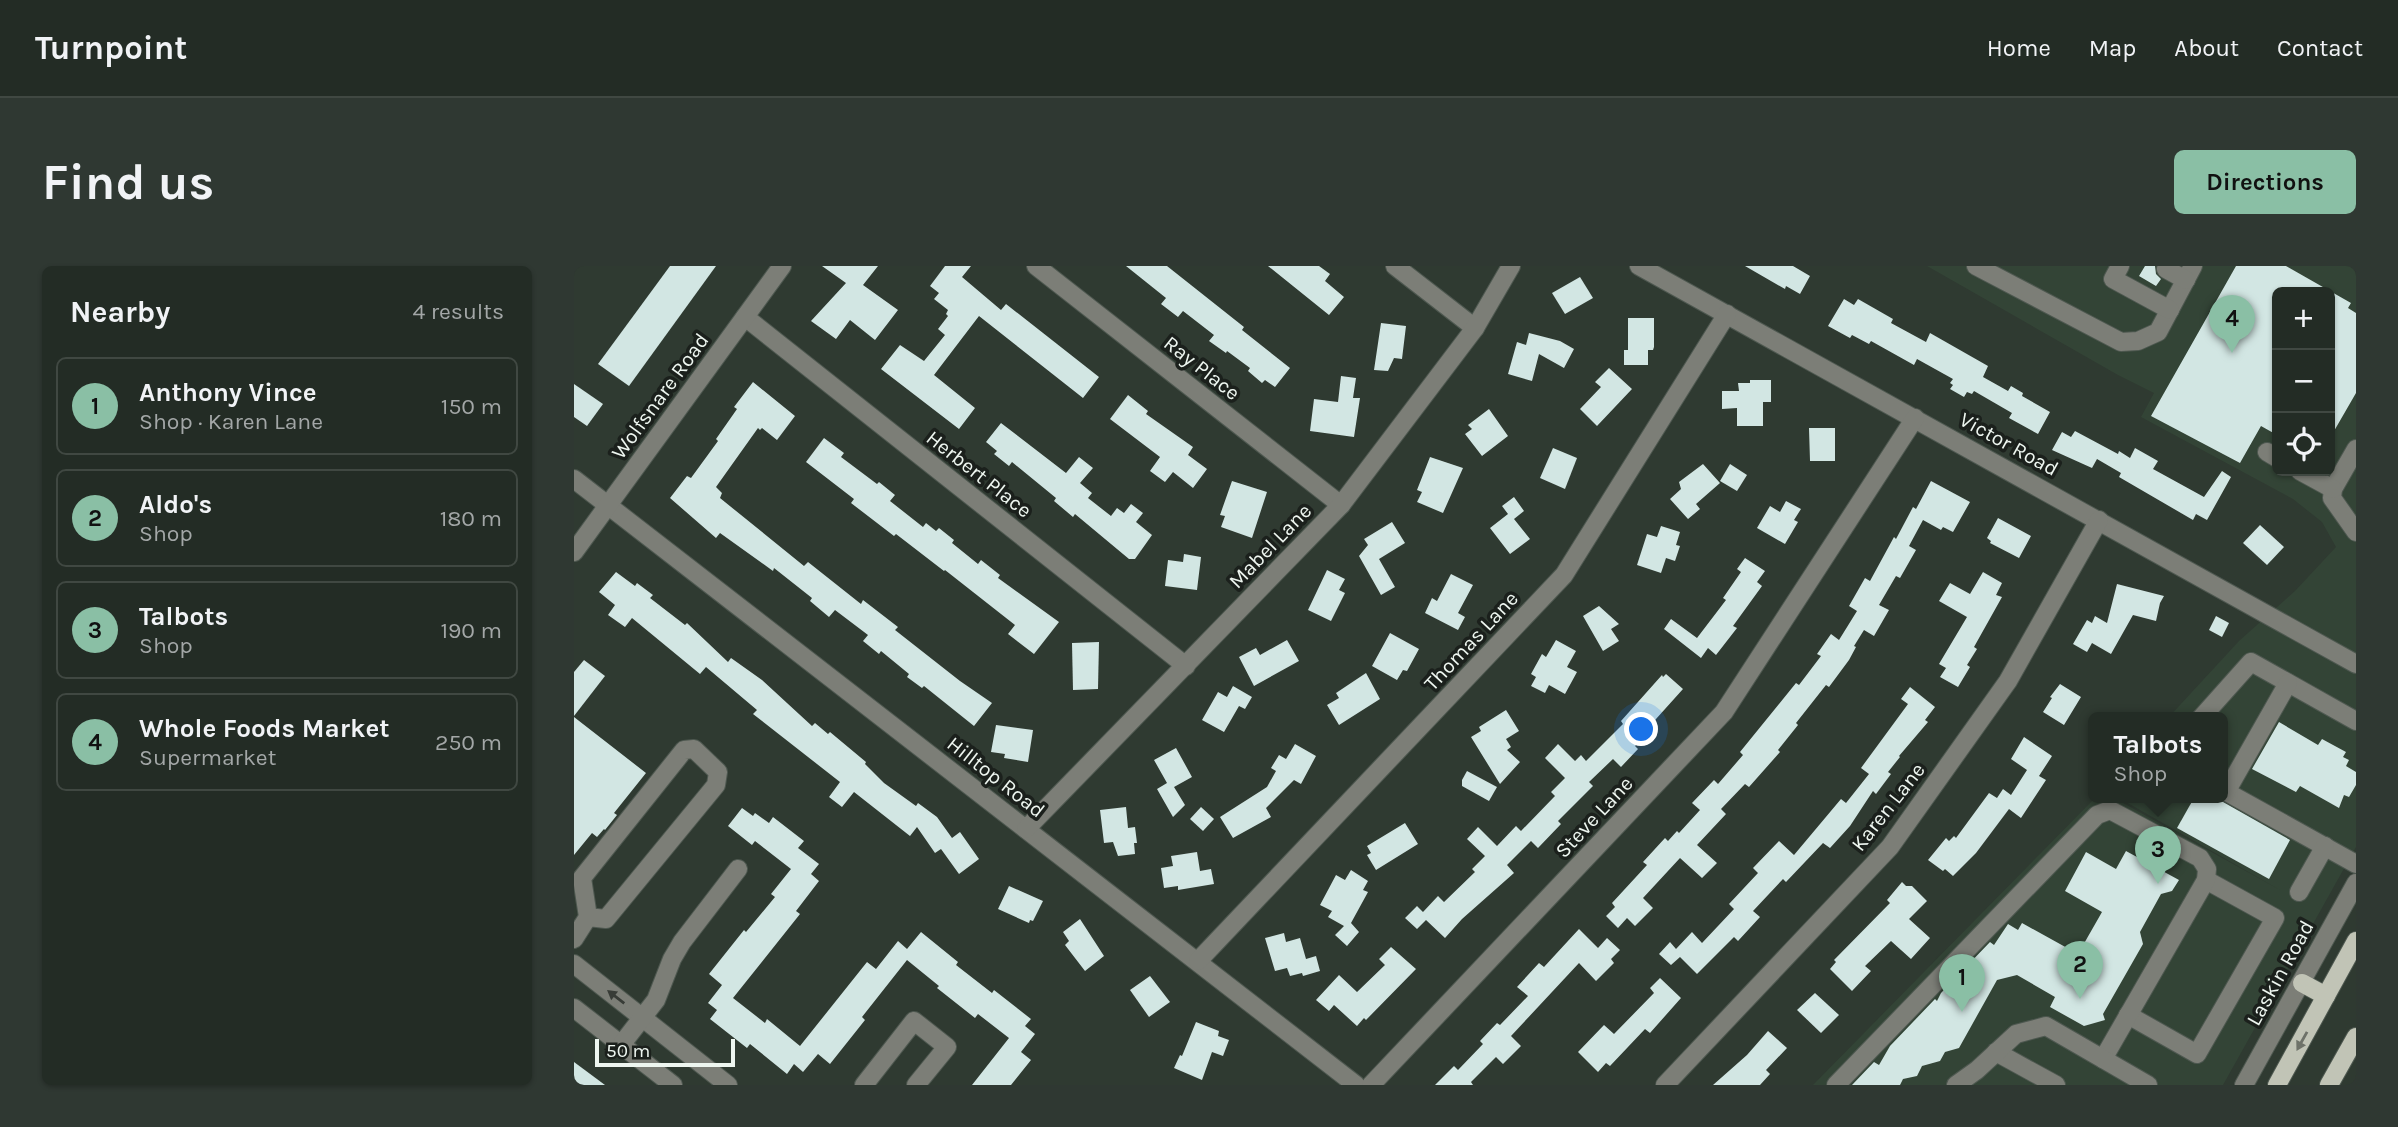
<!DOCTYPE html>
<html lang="en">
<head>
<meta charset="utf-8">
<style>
	body { margin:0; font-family:Karla,sans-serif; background:#2f3832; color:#f1f3f6 }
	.controls { position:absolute; right:21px; top:21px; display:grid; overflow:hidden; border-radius:10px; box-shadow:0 2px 5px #0004 }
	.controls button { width:63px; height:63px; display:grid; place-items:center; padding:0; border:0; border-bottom:2px solid #404842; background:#232c25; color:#f1f3f6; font:35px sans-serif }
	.scale { position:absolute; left:21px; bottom:18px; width:140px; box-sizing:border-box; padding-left:7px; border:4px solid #eef6f0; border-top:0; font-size:19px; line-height:24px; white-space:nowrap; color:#eef6f0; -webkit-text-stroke:5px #1b201c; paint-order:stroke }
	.you { position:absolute; left:1068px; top:464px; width:24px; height:24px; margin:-18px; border:5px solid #fff; border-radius:50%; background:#1a73e8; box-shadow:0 0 0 10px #1a73e833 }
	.badge { display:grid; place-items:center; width:46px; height:46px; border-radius:50%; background:#8abfa5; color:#111; font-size:23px; font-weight:700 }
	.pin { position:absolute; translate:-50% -58px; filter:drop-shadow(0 2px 4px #0008) }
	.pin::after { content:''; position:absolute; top:37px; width:24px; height:21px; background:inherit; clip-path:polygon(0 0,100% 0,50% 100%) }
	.popup { position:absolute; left:1514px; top:446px; width:140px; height:91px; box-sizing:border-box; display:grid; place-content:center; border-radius:10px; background:#232c25; filter:drop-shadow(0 2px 5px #0005); font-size:23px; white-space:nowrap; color:#a3a7a7 }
	.popup b { font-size:26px; color:#f1f3f6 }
	.popup::after { content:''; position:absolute; left:50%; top:100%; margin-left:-14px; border:14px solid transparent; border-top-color:#232c25 }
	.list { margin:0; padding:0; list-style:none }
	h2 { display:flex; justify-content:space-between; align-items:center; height:91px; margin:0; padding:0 28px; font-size:30px }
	h2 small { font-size:23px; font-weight:400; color:#a3a7a7 }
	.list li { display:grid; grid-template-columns:46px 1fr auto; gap:21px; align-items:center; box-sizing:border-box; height:98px; margin:0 14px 14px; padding:0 14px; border:2px solid #404842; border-radius:10px }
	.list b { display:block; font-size:26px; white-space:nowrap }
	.list p { margin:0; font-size:23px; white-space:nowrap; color:#a3a7a7 }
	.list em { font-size:23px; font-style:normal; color:#a3a7a7 }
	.icon { flex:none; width:38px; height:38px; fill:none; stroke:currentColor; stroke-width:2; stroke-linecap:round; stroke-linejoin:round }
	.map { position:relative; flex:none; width:1782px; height:819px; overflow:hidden; border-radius:10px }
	header { display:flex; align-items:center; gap:42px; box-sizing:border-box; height:98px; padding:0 35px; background:#232c25; border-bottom:2px solid #404842 }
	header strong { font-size:33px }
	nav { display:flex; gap:38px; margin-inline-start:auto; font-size:24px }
	.intro { display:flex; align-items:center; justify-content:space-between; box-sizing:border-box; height:168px; padding:0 42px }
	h1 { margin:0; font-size:49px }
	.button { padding:18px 32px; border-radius:10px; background:#8abfa5; color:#111; font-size:24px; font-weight:700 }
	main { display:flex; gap:42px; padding:0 42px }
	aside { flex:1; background:#232c25; border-radius:10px; box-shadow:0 2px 5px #0004 }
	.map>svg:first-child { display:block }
</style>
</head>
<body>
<header>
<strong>Turnpoint</strong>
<nav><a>Home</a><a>Map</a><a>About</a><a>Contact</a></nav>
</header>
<div class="intro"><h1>Find us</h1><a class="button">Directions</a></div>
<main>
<aside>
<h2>Nearby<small>4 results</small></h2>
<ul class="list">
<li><span class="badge">1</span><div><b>Anthony Vince</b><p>Shop · Karen Lane</p></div><em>150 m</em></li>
<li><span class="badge">2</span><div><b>Aldo's</b><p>Shop</p></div><em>180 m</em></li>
<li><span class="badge">3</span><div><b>Talbots</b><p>Shop</p></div><em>190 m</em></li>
<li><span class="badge">4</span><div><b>Whole Foods Market</b><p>Supermarket</p></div><em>250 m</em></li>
</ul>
</aside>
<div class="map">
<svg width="1782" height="819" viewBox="0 0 1782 819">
	<rect width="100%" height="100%" fill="#2f3a31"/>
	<path fill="#334436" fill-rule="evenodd" d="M1353 0H1782V581L1649 819H1239L1521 532H1540L1706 624 1545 532H1649V452H1594L1665 375 1721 325 1762 281 1748 256 1719 233 1567 151 1580 127 1544 109ZM1703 26H1756V205H1703Z"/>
	<g fill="#d2e6e3">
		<path d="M96 0H142L55 120 24 98Z"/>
		<path d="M248 0H304L289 19 324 44 301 74 276 54 262 73 237 55 272 17Z"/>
		<path d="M371 0H397L388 11 427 44 432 38 525 111 509 132 405 50 360 109 401 142 385 163 307 103 326 79 350 95 371 69 364 63 374 50 372 48 374 44 360 33 365 27 356 20Z"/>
		<path d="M552 0H593L670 61 668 64 716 102 701 121 691 114 688 117 674 105 676 102 653 85 652 87 635 75 640 69 609 45 604 51 587 38 592 32Z"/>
		<path d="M694 0H745L756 8 751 15 770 31 755 49Z"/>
		<path d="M1171 0H1219L1236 10 1226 28 1212 20 1211 23Z"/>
		<path d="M1571 0H1581L1582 8 1587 13 1582 20 1565 10Z"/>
		<path d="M1662 0H1712L1777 37 1774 42 1782 47V127L1756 172V26H1703V169L1687 160 1666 197 1577 150Z"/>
		<path d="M1006 11 1019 32 991 48 978 27Z"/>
		<path d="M1270 33 1280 39 1284 33 1319 53 1317 57 1352 76 1356 67 1414 100 1409 111 1434 125 1437 120 1449 127 1448 130 1476 146 1464 168 1435 152 1438 147 1400 125 1398 128 1393 126 1390 131 1376 123 1379 119 1376 117 1379 113 1343 93 1340 99 1297 75 1295 78 1278 69 1276 72 1254 60Z"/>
		<path d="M1054 52H1080V81L1079 84H1074V99H1050V84H1054Z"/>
		<path d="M807 57 832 60 828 93 820 92 814 105 800 104Z"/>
		<path d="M955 67 986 75 1000 83 990 102 965 88 958 115 934 108 943 76 952 79Z"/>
		<path d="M1035 102 1058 123 1023 160 1006 143 1027 121 1021 116Z"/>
		<path d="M767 110 782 112 779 132H786L780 171 736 165 740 133 764 136Z"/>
		<path d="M1176 114H1197V136H1189V160H1163V142L1148 143V125H1165L1164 117H1176Z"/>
		<path d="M179 116 221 150 203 174 188 162 186 164 184 162 142 221 148 227 146 232 230 300 234 296 287 338 289 334 324 361 321 364 386 415 418 437 400 460 350 420 348 422 333 411 335 408 307 385 305 388 289 375 294 369 261 344 255 351 236 335 238 332 200 302 199 305 146 267 142 272 96 232 113 210 117 212 144 175 142 173 163 143 160 141Z"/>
		<path d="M0 118 29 138 13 160 0 151Z"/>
		<path d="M554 129 574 145 572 148 619 181 614 189 633 203 619 222 599 206 591 216 576 205 586 191 536 153Z"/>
		<path d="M915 143 934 170 908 190 891 168 898 163 894 159Z"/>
		<path d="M427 157 492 207 505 191 519 202 506 217 518 227 514 232 537 250 543 242 550 247 557 238 569 247 562 256 578 269 561 293H555L501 248 499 251 480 235 482 232 438 196 435 200 420 188 423 185 412 176Z"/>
		<path d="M1235 162H1261V195H1236Z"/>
		<path d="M1501 165 1544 188 1545 185 1556 192 1561 182 1584 195 1579 203 1630 231 1648 205 1657 211 1633 254 1622 248 1619 254 1545 211 1547 207 1523 193 1518 202 1478 184 1488 166 1497 171Z"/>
		<path d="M250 172 270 187 267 191 303 218 305 216 321 229 316 235 349 261 352 257 362 265 365 262 380 274 378 277 404 298 407 294 426 309 424 312 485 356 460 388 434 368 441 359 371 304 370 305 322 268 320 270 277 237 280 233 232 196Z"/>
		<path d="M979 182 1003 192 991 223 966 212Z"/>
		<path d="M856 191 889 202 869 247 843 236 848 226 843 224Z"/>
		<path d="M1129 198 1146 217 1122 238 1126 243 1114 253 1096 233 1107 223 1105 216Z"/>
		<path d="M1156 198 1173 209 1163 225 1146 215Z"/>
		<path d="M658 215 693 226 678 272 647 261 651 250 646 249Z"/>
		<path d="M1357 215 1396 236 1379 266 1369 261 1367 264 1349 254 1335 280 1342 284 1326 312 1322 310 1305 339 1315 344 1300 370 1290 364 1280 380 1282 381 1275 394 1255 421 1252 419 1222 457 1224 459 1204 484 1206 486 1175 521 1171 518 1147 543 1152 548 1123 579 1143 597 1128 612 1106 592 1069 632 1079 642 1061 660 1053 652 1044 662 1032 650 1041 641 1038 637 1073 599 1069 596 1091 572 1094 575 1103 565 1105 567 1126 544 1118 537 1140 514 1144 518 1169 489 1166 486 1222 417 1225 419 1247 390 1243 388 1257 368 1265 374 1283 345 1275 340 1291 312 1296 315 1320 271 1322 273 1339 241 1342 243Z"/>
		<path d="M940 231 950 245 940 253 956 273 936 288 916 262 934 248 928 240Z"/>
		<path d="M1212 235 1227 243 1220 254 1224 256 1211 278 1183 262 1196 240 1206 246Z"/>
		<path d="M1424 252 1457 270 1445 292 1416 277 1417 275 1413 272Z"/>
		<path d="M818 256 831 277 805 293 821 321 807 329 785 290 794 279 790 273Z"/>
		<path d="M1686 259 1710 281 1693 299 1669 277Z"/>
		<path d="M1087 260 1106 266 1102 279 1106 280 1101 295 1092 292 1087 307 1063 299 1073 268 1083 271Z"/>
		<path d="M610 288 627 291 623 324 591 320 594 294 609 296Z"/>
		<path d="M1171 292 1191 305 1183 316 1188 320 1159 360 1163 362 1142 389 1134 382 1127 392 1090 363 1097 353 1123 372 1152 334 1149 332 1167 306 1163 303Z"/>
		<path d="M753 304 771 313 765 324 771 327 757 355 734 344Z"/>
		<path d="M42 306 61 320 63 317 79 329 76 332 111 359 113 357 154 396 157 392 188 414 238 460 241 457 254 468 256 466 292 496 291 498 310 517 342 540 344 537 363 551 378 572 386 566 405 593 385 608 367 583 361 587 343 561 336 570 280 526 268 541 255 531 266 516 179 448 183 444 132 401 126 408 58 352 51 361 34 349 41 339 25 326Z"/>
		<path d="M1409 306 1428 317 1422 329 1428 331 1400 381 1403 383 1393 399 1396 401 1384 421 1366 411 1372 402 1365 398 1393 351 1365 335 1376 317 1396 328Z"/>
		<path d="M877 308 899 319 884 347 891 351 884 364 851 347 858 332 863 335Z"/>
		<path d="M1543 318 1590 330 1586 337 1582 355 1559 349 1537 388 1518 377 1513 386 1499 378 1513 354 1518 357 1521 350 1533 357Z"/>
		<path d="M1025 340 1045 358 1037 363 1045 375 1029 385 1009 350Z"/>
		<path d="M1642 350 1655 357 1648 371 1635 364Z"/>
		<path d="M816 367 845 383 833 405 829 404 823 414 798 400Z"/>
		<path d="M713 374 725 395 680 420 665 391 682 382 686 389Z"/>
		<path d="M982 374 1002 385 993 401 1003 406 991 428 975 419 971 427 957 420 962 411 957 408 968 388 972 391Z"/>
		<path d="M525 376 524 423 499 424 498 377Z"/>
		<path d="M10 394 31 410 0 450V406Z"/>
		<path d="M792 407 806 433 765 459 753 439 765 432 762 427Z"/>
		<path d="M1092 408 1109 423 1073 463 1076 465 1061 480 1064 483 1047 501 1039 493 1015 516 1019 520 984 555 987 558 964 582 957 575 933 599 940 607 888 653 871 672 852 654 843 663 831 652 843 640 849 646 864 630 870 636 901 606 898 603 911 590 893 573 904 561 923 580 942 560 947 565 981 530 977 526 991 512 971 492 984 478 1001 495 1007 489 1012 495 1049 458 1047 455 1088 409 1089 411Z"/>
		<path d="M1486 418 1507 431 1490 459 1469 446 1478 432 1476 431Z"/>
		<path d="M659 420 678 431 671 443 665 440 650 466 628 454 644 426 653 431Z"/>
		<path d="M1336 421 1361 441 1351 454 1354 456 1325 490 1326 491 1314 506 1317 508 1302 528 1299 525 1276 560 1256 582 1249 577 1212 616 1209 613 1179 645 1186 651 1164 675 1160 671 1123 708 1106 691 1097 699 1085 688 1096 676 1102 683 1118 666 1128 677 1160 643 1155 638 1184 607 1179 602 1205 575 1220 589 1267 533 1272 537 1295 508 1287 502 1334 438 1327 433Z"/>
		<path d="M932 444 945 465 932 473 937 481 933 484 946 496 926 518 897 471 907 465 905 461Z"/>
		<path d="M0 451 72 507 40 547 43 549 31 564 30 563 23 571 18 567 0 589Z"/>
		<path d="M1705 456 1744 479 1748 473 1772 486 1769 491 1775 494 1772 500 1782 506V519L1775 531 1770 529 1765 542 1726 520 1722 526 1678 503Z"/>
		<path d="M422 459 459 464 454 496 430 492 431 488 417 486Z"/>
		<path d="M1450 471 1478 490 1465 510 1472 514 1447 552 1435 543 1402 587 1379 610 1371 603 1369 605 1354 594 1372 572 1375 575 1380 570 1382 572 1415 527 1423 532 1429 523 1437 529 1453 504 1437 493Z"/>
		<path d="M721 478 742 490 727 518 720 514 692 542 697 551 659 572 646 551 693 521 702 505 697 502 705 489 712 493Z"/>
		<path d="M602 482 618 511 600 521 611 539 599 551 583 523 593 517 580 494Z"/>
		<path d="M893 505 923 521 915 535 888 520V514Z"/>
		<path d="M1620 532H1642L1716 574 1695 613 1603 562Z"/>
		<path d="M552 541 554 562 561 561 563 577H560L561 588 544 590 539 576 530 577 526 544Z"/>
		<path d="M627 541 640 553 629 565 616 553Z"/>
		<path d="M168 542 179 550 181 547 195 557 199 551 230 575 224 582 245 598 237 608 245 615 222 645 226 648 159 732 191 757 193 753 226 780 293 696 302 703 324 675 333 683 347 666 384 696 382 699 418 727 420 724 457 753 451 760 461 768 447 786 457 794 437 819H398L435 772 404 748 401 752 363 722 365 720 333 694 288 751 291 754 256 798 244 788 229 806 220 798 213 808 176 778 173 782 136 753 143 744 134 737 148 719 135 708 170 664 172 666 201 631 197 628 217 603 181 575 178 579 154 560Z"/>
		<path d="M831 557 844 578 802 604 793 589 797 587 793 580Z"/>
		<path d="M1552 585 1605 614 1598 625 1587 628 1566 666 1569 678 1529 748 1531 754 1510 760 1476 741 1481 731 1443 709 1423 714 1385 782 1371 786 1366 795 1348 800 1343 810 1329 813 1326 819H1278L1300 796 1305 799 1316 780 1361 733 1363 735 1367 727 1416 676 1420 679 1434 658 1444 664 1448 657 1504 688 1528 646 1491 625 1512 586 1542 603Z"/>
		<path d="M623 586 626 605 637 603 640 618 604 624V620L590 622 587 602 599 600 597 590Z"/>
		<path d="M777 604 794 615 789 624 794 626 777 657 785 666 773 680 761 669 770 660 754 651 758 645 746 639 762 609 771 614Z"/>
		<path d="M1328 616 1332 620H1338L1353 635 1335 653 1356 672 1337 693 1317 675 1291 700 1297 705 1278 725 1256 703 1262 696 1260 694 1316 637 1313 634Z"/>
		<path d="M435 620 469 635 459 655 456 654 455 657 424 643Z"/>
		<path d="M506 653 530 690 511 705 491 679 495 675 489 666Z"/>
		<path d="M1005 663 1024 682 1033 672 1046 684 1037 693 1040 697 1022 715 1005 697 937 770 947 780 929 798 922 791 897 816 899 819H861L880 800 884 804 909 778 906 775 923 757 926 759 954 730 943 721 965 697 970 701Z"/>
		<path d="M710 667 712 676 726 672 732 693 742 690 746 705 729 710 728 707 716 710 713 702 701 705 691 672Z"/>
		<path d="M817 681 842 703 792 754 790 752 783 760 760 739 755 745 742 734 765 709 783 726 811 699 805 693Z"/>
		<path d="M576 710 596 736 575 751 556 724Z"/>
		<path d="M1086 712 1107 732 1076 767 1071 763 1036 800 1032 797 1024 806 1004 786 1030 759 1040 768 1080 727 1076 722Z"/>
		<path d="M1241 727 1265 749 1247 767 1223 744Z"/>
		<path d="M622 756 645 765 644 770 655 774 649 790 638 786 628 814 600 802 606 789 608 790Z"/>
		<path d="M1194 765 1213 782 1192 804 1196 808 1186 819H1139L1173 789Z"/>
		<path d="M0 796 31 819H0Z"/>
	</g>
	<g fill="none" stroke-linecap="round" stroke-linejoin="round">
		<defs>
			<g id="minor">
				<path d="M462 0 767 239"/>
				<path d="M821 0 901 62"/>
				<path d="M1065 0 1782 398"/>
				<path d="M1402 0 1547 76 1564 75 1584 66 1619 0"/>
				<path d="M1546 0 1539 13 1596 44"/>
				<path d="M1592 3 1612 14"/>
				<path d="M171 51 612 400"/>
				<path d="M1782 183 1759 223 1758 232 1782 266"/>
				<path d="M1693 186 1703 192"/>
				<path d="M1726 205 1759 223"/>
				<path d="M0 213 782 819"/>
				<path d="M0 286 208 0"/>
				<path d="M1627 452 1677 396 1782 455"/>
				<path d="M1649 524 1782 598"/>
				<path d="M1652 526 1714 417"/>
				<path d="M452 563 767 239 901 62 937 0"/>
				<path d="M1725 626 1751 580"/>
				<path d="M0 673 14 651 8 612 110 484 120 483 144 506 142 519 32 653 14 651"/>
				<path d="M624 695 990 309 1153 48"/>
				<path d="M0 698 154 819"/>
				<path d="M0 742 99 819"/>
				<path d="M1554 749 1623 788 1701 652 1632 614"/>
				<path d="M47 779 82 734 98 693 108 676 164 603"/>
				<path d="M1422 786 1482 819"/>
				<path d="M290 819 340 755 373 781 342 819"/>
				<path d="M797 819 1150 446 1341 152"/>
				<path d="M1091 819 1316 581 1434 415 1525 254"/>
				<path d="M1262 819 1523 549 1536 544 1626 592 1633 603 1632 614 1529 793"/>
				<path d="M1382 819 1403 804 1442 768 1472 760 1574 819"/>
				<path d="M1670 819 1782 617"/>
			</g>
			<g id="major">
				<path d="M1728 717 1752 730"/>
				<path d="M1703 819 1782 675"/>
				<path d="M1755 819 1782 771"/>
			</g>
		</defs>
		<use href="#minor" stroke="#4e5850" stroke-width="20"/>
		<use href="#major" stroke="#4e5850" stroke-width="20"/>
		<use href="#minor" stroke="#7c7e77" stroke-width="18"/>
		<use href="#major" stroke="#c1c4b6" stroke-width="18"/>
	</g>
	<defs><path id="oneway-solid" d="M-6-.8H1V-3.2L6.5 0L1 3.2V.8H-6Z" transform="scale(1.75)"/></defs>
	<use fill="#383c37" href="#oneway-solid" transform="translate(42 731) rotate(-142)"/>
	<use fill="#6e7269" href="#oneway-solid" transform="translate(1728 775) rotate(119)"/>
	<g text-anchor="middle" stroke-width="7" stroke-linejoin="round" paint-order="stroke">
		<g font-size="21" fill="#eef6f0" stroke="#1b201c">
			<text transform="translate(628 102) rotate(38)" y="7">Ray Place</text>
			<text transform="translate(86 130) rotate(-54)" y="7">Wolfsnare Road</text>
			<text transform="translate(1435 178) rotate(29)" y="7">Victor Road</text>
			<text transform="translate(405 208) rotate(38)" y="7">Herbert Place</text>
			<text transform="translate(696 280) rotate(-46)" y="7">Mabel Lane</text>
			<text transform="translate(897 375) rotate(-47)" y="7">Thomas Lane</text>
			<text transform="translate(422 511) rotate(38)" y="7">Hilltop Road</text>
			<text transform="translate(1314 541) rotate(-52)" y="7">Karen Lane</text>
			<text transform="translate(1020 551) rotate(-47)" y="7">Steve Lane</text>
			<text transform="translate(1706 707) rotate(-61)" y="7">Laskin Road</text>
		</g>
	</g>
</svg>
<div class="controls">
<button>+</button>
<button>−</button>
<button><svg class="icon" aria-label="locate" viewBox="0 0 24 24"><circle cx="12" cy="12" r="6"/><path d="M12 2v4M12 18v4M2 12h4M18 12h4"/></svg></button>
</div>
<div class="scale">50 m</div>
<div class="you"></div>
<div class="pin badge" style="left:1388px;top:746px">1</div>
<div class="pin badge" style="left:1506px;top:733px">2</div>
<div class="pin badge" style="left:1584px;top:618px">3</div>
<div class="popup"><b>Talbots</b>Shop</div>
<div class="pin badge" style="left:1658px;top:87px">4</div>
</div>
</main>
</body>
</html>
